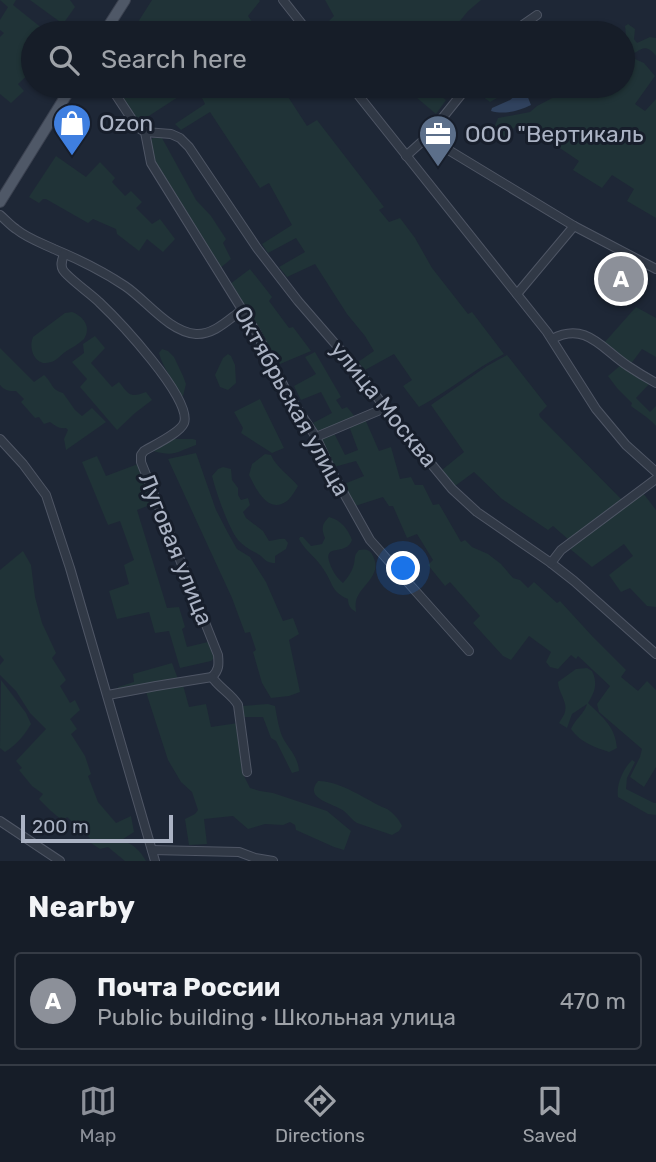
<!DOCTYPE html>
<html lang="en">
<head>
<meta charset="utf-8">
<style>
	body { margin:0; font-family:Rubik,sans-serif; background:#232a34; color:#f1f3f6 }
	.scale { position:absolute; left:21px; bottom:18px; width:152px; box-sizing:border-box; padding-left:7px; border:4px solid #abb3c4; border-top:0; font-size:19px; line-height:24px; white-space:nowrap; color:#abb3c4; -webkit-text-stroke:5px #171e2b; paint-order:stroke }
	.you { position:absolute; left:404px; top:569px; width:24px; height:24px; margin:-18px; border:5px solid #fff; border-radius:50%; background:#1a73e8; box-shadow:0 0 0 10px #1a73e833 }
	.badge { display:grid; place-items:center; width:46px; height:46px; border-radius:50%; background:#8c9099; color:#fff; font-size:23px; font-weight:700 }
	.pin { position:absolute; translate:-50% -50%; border:4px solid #fff; box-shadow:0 2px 7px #0006 }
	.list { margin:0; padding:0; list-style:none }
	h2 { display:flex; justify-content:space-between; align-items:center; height:91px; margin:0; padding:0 28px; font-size:30px }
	h2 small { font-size:23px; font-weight:400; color:#9ea2a8 }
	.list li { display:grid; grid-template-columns:46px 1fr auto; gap:21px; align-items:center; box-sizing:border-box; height:98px; margin:0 14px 14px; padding:0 14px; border:2px solid #353b45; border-radius:7px }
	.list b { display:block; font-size:26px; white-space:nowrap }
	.list p { margin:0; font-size:23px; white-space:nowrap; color:#9ea2a8 }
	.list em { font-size:23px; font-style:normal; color:#9ea2a8 }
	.icon { flex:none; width:38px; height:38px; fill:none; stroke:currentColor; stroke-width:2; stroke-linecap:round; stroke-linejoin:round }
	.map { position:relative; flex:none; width:656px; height:861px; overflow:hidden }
	.search { position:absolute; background:#161d28; box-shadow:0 2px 5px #0004; left:21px; right:21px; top:21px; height:77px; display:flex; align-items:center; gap:18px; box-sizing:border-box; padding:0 24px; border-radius:38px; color:#9ea2a8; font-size:26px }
	.sheet { height:203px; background:#161d28 }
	nav { display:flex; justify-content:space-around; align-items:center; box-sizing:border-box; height:98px; border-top:2px solid #353b45; background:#161d28; font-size:19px; color:#9ea2a8 }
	nav a { display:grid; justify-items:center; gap:4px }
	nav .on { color:#8c9099 }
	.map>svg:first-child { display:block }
</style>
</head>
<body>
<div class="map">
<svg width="656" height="861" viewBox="0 0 656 861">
	<rect width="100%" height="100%" fill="#1e2736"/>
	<g fill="#203337">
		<path d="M0 0H16L13 5 48 33H33V70L18 84 24 91 11 103 0 94V37L4 33 0 30V20L8 7Z"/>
		<path d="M30 0H70L75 7 63 24Z"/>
		<path d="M152 0H259L260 1 248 16 260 33H236L238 28 234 33H131Z"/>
		<path d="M325 0H481L468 11 450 33H327L322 28 334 16Z"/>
		<path d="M628 24 635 29 634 39 637 43 650 37 656 38V56C644 40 639 53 628 56L644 63 655 76 635 104 645 111 656 99V218L627 201 634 189 612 175 602 188 573 170 579 161 542 136 537 142 516 126 505 137 494 128 498 118 530 112 537 106 558 95 565 86H586L593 91 597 86H623V63L627 57 623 59V54H625C627 47 626 34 625 26Z"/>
		<path d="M114 86H195L138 123Z"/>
		<path d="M220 86H281L307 126 317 120 384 207 379 210 389 222 400 218 415 238 432 268 468 314 472 312 504 354C474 369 449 391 419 407L403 386 412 380 394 354 365 370 358 362 374 351 365 336 347 314 315 264 287 277 279 267 305 252 296 238 268 253 262 244 292 225 269 183 260 188 210 112 181 130 175 124 205 104 201 96Z"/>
		<path d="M403 86H427L446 100 436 114Z"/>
		<path d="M488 86H520L507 97 497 98 490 102 482 96Z"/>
		<path d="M153 138H162L196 200 211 216 226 239 223 243 231 259 219 269 154 161 151 140Z"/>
		<path d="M56 156 86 177 100 162 115 178 112 182 125 196 131 191 142 202 136 208 152 224 160 219 175 239 163 252 147 239 139 251 117 234 116 229 93 219 88 223 46 199H43L39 203 29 197Z"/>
		<path d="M250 269 272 297 269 301 289 328 293 327 311 351 280 364 230 284Z"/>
		<path d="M636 307 656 318V357L642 349 630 365 604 343Z"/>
		<path d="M72 312C83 316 92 327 84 339 79 344 71 348 65 352 61 355 56 361 51 362 35 368 28 348 33 337L65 313Z"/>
		<path d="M95 336 105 348 91 363 112 387 119 382C129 395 130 398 146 392L152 400 135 413 117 430 80 387 87 379 72 362 84 353 83 344Z"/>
		<path d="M0 348 34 382 44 375C53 383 50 389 63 393L75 410 82 416 92 408 106 422 66 450 64 439 68 430 66 428C59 429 56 426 50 422L44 424 39 417 35 418 21 402 24 399 16 391C9 391 5 391 0 385Z"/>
		<path d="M162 349 168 351 174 357 183 376 186 384 183 396 179 394C174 380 163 369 159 353Z"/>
		<path d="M315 352 341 397 336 400 342 409 347 407 356 418 319 433 313 423 332 413 321 392 301 400 294 386 316 374 305 357Z"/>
		<path d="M228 354 231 356 235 365 236 383 228 390 220 387 215 375 223 358Z"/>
		<path d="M507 355 547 406 539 414 540 417 622 500 569 540 553 526 548 530 502 499 474 472 455 486 442 470 464 452 431 405 487 366Z"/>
		<path d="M621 365 631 373 650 383 636 398 650 412 656 406V426C648 417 640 413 631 406L632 403 617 388 608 376Z"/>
		<path d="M260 399 284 448 272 453 241 433 243 428 234 412Z"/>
		<path d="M365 419 379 451 391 447 400 479 411 477 415 485H423L433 505 439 504 461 542 465 540 472 547 488 554 501 564 513 578 520 580 528 588 534 582 557 603 560 601 593 637 626 670 621 677 638 691 647 681 656 690V767L644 787 630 777 640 757 642 749 599 712 597 704 610 686 578 656 576 659 571 655 558 669 550 667 546 662 551 652 529 636 511 660 503 656 473 623 480 616 450 582 445 586 428 565 433 560 417 534 407 538 393 506H389L383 497 355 506 344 484 364 476 356 461 334 467 320 439 334 433 345 455 358 450 349 426Z"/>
		<path d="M172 439H193L196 440V445C176 452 175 457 153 451L152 449Z"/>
		<path d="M196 453 216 510 228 533 237 549 250 557 266 582 283 621 293 618 299 634 289 640 300 692 289 696 271 698 262 683 253 652 256 650 250 632 245 633 232 598 168 459Z"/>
		<path d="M265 454 271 455C275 466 290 476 298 486 295 491 291 498 287 501 268 515 256 489 249 475L252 464Z"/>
		<path d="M97 456 106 476 138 464 141 466 155 503 137 510 167 608 179 607 185 627 182 629 187 647 208 642 214 658 211 661 180 668 169 631 155 633 149 612 117 619 109 591 129 584 124 565 134 560 120 521 108 525 82 462Z"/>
		<path d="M223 467 231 469 232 480 238 488V495L241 500 248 498 250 505 243 512 246 518 263 531 269 541C274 541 280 538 285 539L288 543 286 549 275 556V563C268 563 266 561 261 556 253 551 244 547 238 540 228 527 216 492 212 476L218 469Z"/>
		<path d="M643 493 656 510V607L647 606 630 588 621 592 609 575 633 556 624 544 592 567 569 548Z"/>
		<path d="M329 517C341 520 348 529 352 540 346 557 322 542 330 564 333 572 337 578 343 583 348 577 352 572 354 564 355 558 354 555 359 550 365 549 370 549 373 556 383 576 360 585 356 601 355 605 356 609 356 612 351 609 348 606 348 599 331 592 333 583 324 570 317 558 305 551 299 539L300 537H303L311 546 322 544 325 538C321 528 322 524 329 517Z"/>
		<path d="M23 551 31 565 35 597 42 623 56 653 52 658 66 680 60 686 70 703 75 700 80 710 70 719 77 729 71 734 85 756 91 774 88 776 98 802 116 823 131 816 134 832 123 839 122 841C133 843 141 852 146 861H125L108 847 100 849 88 841 90 838 67 817 63 821 51 811 39 799 43 794 32 786 19 770 22 768 16 761 46 729 30 713 16 691 0 675V665L4 660 0 655V570Z"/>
		<path d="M172 663 178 679 119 691 118 687 134 682 133 674Z"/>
		<path d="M587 668 592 671C598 683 595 692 588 703 603 718 615 726 617 748L609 752C594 747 580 742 571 729 575 719 585 713 587 704L572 714 567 728 559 723C561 719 564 716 565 712 568 702 558 692 558 682L576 669Z"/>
		<path d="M1 680 26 713 31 724C24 736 17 744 5 752L0 748Z"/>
		<path d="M183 685 189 707 206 704 211 727 238 723 244 776 250 788 260 791 273 793 327 811 351 831 344 850 334 847 296 830 295 825 290 822 283 825 265 824 248 829 233 816 204 819 207 844 189 845 185 819 195 814 198 810 192 792 181 782 168 760 146 692Z"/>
		<path d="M268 704 275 706C277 717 279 731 284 740 291 751 298 758 299 771L292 773 276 741 271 738 263 717H244L242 706Z"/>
		<path d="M632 760 635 762 627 778 626 789 654 803H656V815L648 814 618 797C616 785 623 769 632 760Z"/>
		<path d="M318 781C335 780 362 796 376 804 379 806 383 807 387 809 393 813 399 819 402 826L399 831 392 835 357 823C352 820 349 815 344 811 333 803 303 799 318 781Z"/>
	</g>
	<path fill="#30425e" d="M521 91 527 95 531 105C519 111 504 115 491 111L492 108 510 100Z"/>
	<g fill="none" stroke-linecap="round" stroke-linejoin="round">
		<defs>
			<g id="minor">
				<path d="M283 0 309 33"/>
				<path d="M511 33 537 15"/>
				<path d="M110 86 137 127 145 132 171 134 180 138 189 147 257 248 298 301 357 369 385 408 452 489 477 512 551 563 574 581 656 654"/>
				<path d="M351 86 547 332 596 409 626 445 656 472"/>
				<path d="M145 132 151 163 256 332 289 396 316 437 333 474 370 540 469 651"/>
				<path d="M427 137 574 226 656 269"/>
				<path d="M406 156 427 137 468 86"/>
				<path d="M0 215C5 219 10 225 16 229 27 238 41 243 54 249 78 259 104 272 125 286 146 300 169 332 196 334 214 335 229 319 242 310"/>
				<path d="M64 254C62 260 60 265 63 270 68 278 91 294 99 302 117 319 193 399 184 423 180 433 154 445 144 451L141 455V462L218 655C219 665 219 670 212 677 219 688 232 694 238 705L247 772"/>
				<path d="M517 294 574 226"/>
				<path d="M552 339C586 321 602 349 628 366 637 372 647 378 656 383"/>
				<path d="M316 437 385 408"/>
				<path d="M0 439 23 464 46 495 70 568 155 861"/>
				<path d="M551 563 561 550 656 479"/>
				<path d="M108 695 156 686 212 677"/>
				<path d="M0 821 60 861"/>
				<path d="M152 850 239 852 255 858 273 861"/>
			</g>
			<g id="major">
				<path d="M104 33 125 0"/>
				<path d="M0 202 72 86"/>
			</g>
		</defs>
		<use href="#minor" stroke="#4f5665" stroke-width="10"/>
		<use href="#major" stroke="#3b4250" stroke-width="12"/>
		<use href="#minor" stroke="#313946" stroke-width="8"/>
		<use href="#major" stroke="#4f5867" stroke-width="10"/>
	</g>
	<defs>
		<symbol id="shop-pin" viewBox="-11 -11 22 30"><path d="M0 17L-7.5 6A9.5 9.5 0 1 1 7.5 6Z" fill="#3f7fe0" stroke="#171e2b"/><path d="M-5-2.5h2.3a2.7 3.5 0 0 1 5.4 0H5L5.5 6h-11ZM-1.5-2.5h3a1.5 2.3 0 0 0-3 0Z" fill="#fff"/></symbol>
		<symbol id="office-pin" viewBox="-11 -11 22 30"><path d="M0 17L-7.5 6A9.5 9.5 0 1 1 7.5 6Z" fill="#5c6f8a" stroke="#171e2b"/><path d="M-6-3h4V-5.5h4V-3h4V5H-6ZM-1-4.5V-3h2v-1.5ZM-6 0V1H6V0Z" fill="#fff"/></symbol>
	</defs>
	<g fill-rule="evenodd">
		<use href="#shop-pin" x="50" y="101" width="44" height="60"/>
		<use href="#office-pin" x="416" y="112" width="44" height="60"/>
	</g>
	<g text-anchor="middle" stroke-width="6" stroke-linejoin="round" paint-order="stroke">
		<g font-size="23" fill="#abb3c4" stroke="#171e2b" text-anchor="start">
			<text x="99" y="131">Ozon</text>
			<text x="465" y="142">ООО "Вертикаль</text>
		</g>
		<g font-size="23" fill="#abb3c4" stroke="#171e2b">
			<text transform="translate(292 401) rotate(61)" y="8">Октябрьская улица</text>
			<text transform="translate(384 404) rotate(51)" y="8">улица Москва</text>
			<text transform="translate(176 549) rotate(68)" y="8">Луговая улица</text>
		</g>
	</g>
</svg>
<div class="scale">200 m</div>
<div class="you"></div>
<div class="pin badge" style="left:621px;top:279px">A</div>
<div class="search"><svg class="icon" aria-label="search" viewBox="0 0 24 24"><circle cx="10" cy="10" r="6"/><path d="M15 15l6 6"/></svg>Search here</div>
</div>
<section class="sheet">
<h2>Nearby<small></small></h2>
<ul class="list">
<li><span class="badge">A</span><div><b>Почта России</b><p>Public building · Школьная улица</p></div><em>470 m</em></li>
</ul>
</section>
<nav>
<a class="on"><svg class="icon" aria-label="map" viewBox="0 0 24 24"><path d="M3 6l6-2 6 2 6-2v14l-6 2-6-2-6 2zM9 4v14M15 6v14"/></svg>Map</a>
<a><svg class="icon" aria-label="directions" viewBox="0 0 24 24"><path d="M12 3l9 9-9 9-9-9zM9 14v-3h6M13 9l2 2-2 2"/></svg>Directions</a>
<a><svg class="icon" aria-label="saved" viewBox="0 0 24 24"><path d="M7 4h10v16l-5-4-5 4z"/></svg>Saved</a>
</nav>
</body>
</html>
